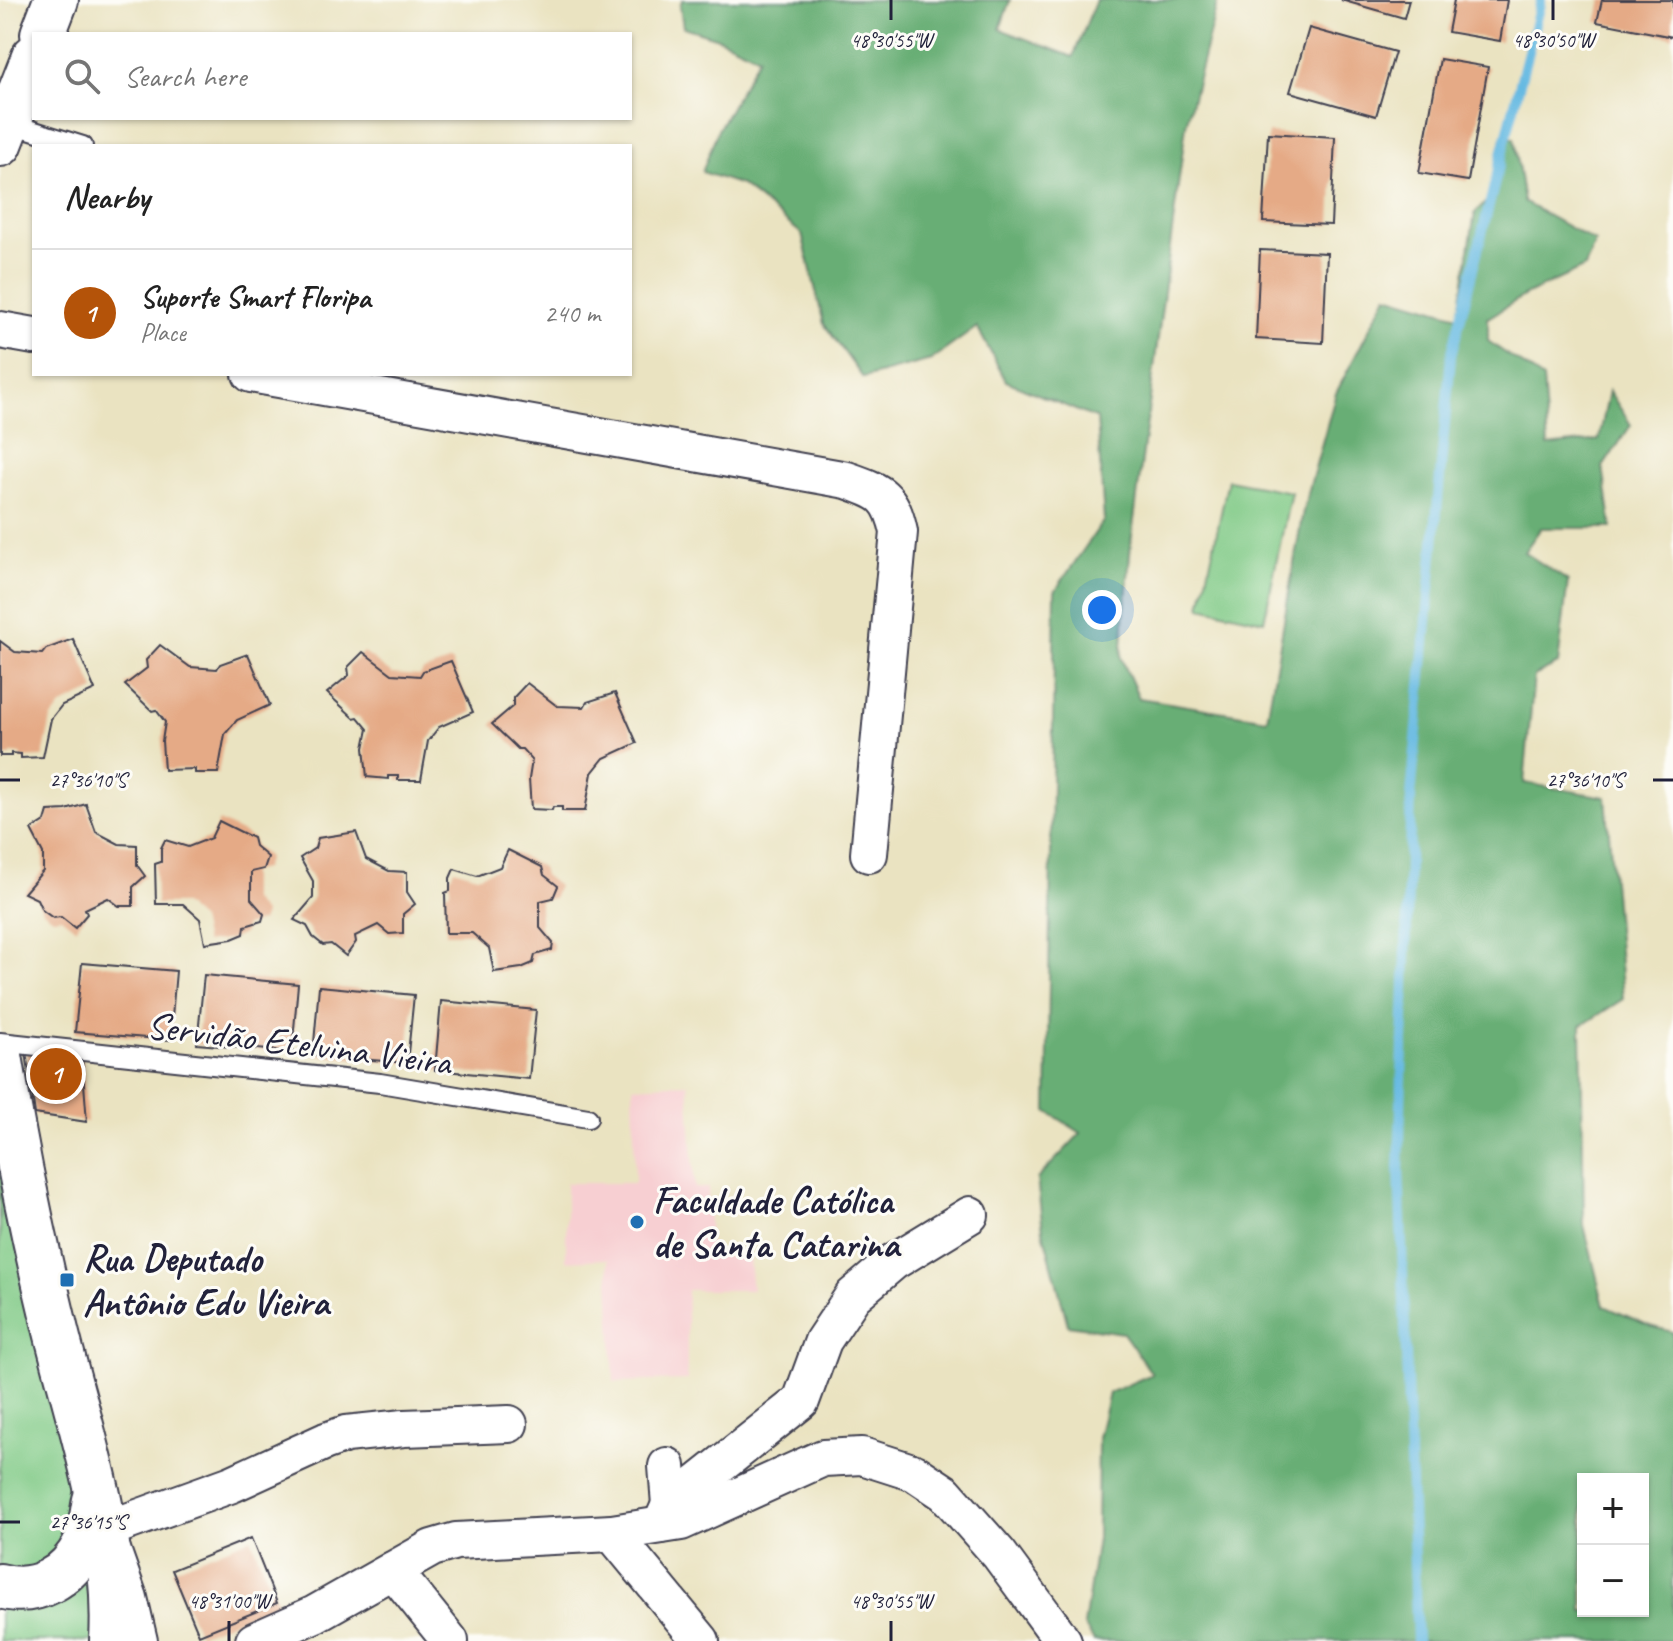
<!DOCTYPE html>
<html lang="en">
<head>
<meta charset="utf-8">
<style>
	body { margin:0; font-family:Caveat,sans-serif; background:#f6f6f6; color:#222 }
	.controls { position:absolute; right:24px; bottom:24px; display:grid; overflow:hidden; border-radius:0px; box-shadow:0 2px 6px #0004 }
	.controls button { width:72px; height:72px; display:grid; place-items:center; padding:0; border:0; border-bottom:2px solid #e0e0e0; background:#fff; color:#222; font:40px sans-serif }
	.you { position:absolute; left:1102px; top:610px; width:28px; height:28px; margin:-20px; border:6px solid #fff; border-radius:50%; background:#1a73e8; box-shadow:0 0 0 12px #1a73e833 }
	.badge { display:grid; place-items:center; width:52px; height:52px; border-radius:50%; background:#b45309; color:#fff; font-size:26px; font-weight:700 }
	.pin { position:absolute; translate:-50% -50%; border:4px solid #fff; box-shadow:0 2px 8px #0006 }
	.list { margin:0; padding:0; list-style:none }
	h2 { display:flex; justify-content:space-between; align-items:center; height:104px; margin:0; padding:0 32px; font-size:34px }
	h2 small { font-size:26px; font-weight:400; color:#767676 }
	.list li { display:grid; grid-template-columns:52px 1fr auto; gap:24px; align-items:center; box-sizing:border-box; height:128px; padding:0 32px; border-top:2px solid #e0e0e0 }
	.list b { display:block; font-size:30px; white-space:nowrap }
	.list p { margin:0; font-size:26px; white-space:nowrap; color:#767676 }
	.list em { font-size:26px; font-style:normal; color:#767676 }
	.icon { flex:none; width:44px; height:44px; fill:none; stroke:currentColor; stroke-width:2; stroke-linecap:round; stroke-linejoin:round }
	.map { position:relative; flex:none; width:1673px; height:1641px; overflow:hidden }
	.search { position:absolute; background:#fff; box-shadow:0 2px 6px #0004; left:32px; top:32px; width:600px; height:88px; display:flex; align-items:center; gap:20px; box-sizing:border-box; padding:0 28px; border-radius:0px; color:#767676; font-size:30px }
	.panel { position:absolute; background:#fff; box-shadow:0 2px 6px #0004; left:32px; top:144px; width:600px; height:232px; border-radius:0px }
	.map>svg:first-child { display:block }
</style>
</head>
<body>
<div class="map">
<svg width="1673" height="1641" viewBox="0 0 1673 1641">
	<rect width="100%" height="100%" fill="#fdfcf7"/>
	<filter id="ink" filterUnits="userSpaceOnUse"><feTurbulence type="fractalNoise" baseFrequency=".0125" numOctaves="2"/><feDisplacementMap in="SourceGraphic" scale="16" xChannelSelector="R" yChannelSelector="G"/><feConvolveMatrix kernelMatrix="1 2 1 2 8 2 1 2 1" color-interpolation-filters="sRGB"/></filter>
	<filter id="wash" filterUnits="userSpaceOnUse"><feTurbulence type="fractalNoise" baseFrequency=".006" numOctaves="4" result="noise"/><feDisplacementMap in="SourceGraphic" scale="32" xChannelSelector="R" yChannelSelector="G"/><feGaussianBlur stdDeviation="1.8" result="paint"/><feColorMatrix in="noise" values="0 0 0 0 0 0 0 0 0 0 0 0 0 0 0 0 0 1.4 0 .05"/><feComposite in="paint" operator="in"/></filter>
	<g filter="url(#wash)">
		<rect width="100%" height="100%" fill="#eae3c1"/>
		<path fill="#f7cfd2" d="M688 1083 695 1188H708L710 1256 749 1257 752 1290H687V1380L614 1382 608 1259 566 1261V1183H635L633 1086Z"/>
		<g fill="#81ca87" stroke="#527661" stroke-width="2">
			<path d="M1228 480 1291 492 1264 621 1201 607Z"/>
			<path d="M0 1140 88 1496 54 1570 0 1577Z"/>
			<path d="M100 1538 101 1641H0V1597Z"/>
		</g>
		<path fill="#68ae74" stroke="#456858" stroke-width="2" fill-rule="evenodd" d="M682 0H1010L1000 29 1073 57 1096 0H1218L1186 125 1131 543 1121 658 1139 698 1267 719 1303 511 1336 393 1387 295 1458 316 1475 213 1488 200 1502 138H1514L1524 202 1595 242 1585 267 1527 294 1488 318V341L1543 379 1548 446 1599 440 1609 391 1631 425 1603 467 1612 528H1541L1524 552 1568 581 1558 664 1534 676 1524 783 1606 797 1623 999 1581 1026 1584 1225 1604 1306 1650 1326 1673 1332V1641H1094L1084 1626 1097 1539 1098 1438 1109 1393 1152 1374 1123 1333 1068 1325 1043 1231 1037 1179 1081 1133 1047 1111 1055 591 1104 520 1097 419 1006 381 977 327 931 360 863 378 824 324 802 234 741 185 702 172 718 130 759 57 718 38 683 27 680 6ZM1583 1479H1643V1611H1583Z"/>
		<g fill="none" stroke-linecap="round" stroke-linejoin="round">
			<path stroke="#66bae2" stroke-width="10" d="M1417 1641 1399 1169 1411 796 1451 356 1541 0"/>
		</g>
		<g id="blocks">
			<g fill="#e5aa86">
				<path d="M1341 0H1409L1404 18Z"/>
				<path d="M1454 0H1507L1500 41 1448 32Z"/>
				<path d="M1602 0H1673V37L1597 22Z"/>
				<path d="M1309 28 1395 52 1376 116 1290 92Z"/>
				<path d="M1440 59 1488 67 1468 181 1419 173Z"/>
				<path d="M1268 133 1335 137 1331 225 1263 222Z"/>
				<path d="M1260 250 1327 253 1323 343 1256 339Z"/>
				<path d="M73 639 95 690 62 705 51 719 43 757 21 758V754L11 753V756H0V641L15 652 42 654 46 649Z"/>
				<path d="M160 645 190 667 217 669 220 664 248 654 270 705 237 720 225 734 218 773H195V769L164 770 162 741 165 722 156 710 152 711 125 685 147 668 146 660Z"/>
				<path d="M363 652 392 674 420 676 423 671 451 661 473 712 439 727 428 741 421 780H398V776H388V779L367 777 364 748 368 729 358 717 354 718 327 693 349 675 348 667Z"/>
				<path d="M527 683 557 706 584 707 587 702 615 693 637 743 604 758 592 773 585 811H562V807H553L552 810 531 809 529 779 532 760 522 749H518L492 724 513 706V698Z"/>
				<path d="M86 804 96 832 119 844 137 845V865L145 876 133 887V906H119L108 898 85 909 87 914 75 928 61 917 53 918 42 910 37 899 24 893 43 871V853L31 830 45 821 48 811 66 810Z"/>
				<path d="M219 821 253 838 255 846 268 857 264 869 251 872V899L264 914 262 921 245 926 244 934 232 939 205 943 200 919 183 904H156L155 864 161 862V848L165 840 188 847 211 838Z"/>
				<path d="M356 832 366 859 389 871 407 872V892L415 904 403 914V933L389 934 378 925 355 936 356 942 346 956 331 944 323 945 313 937 307 926 294 920 313 898V881L300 858 315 848 318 838Z"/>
				<path d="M508 850 542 867 544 875 558 886 553 898 540 901V928L553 943 552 950 535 955 533 963 521 968 494 972 489 948 472 933H446L445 893 450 891V878L454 869 477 876 500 867Z"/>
				<path d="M82 963 176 971 170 1040 75 1032Z"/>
				<path d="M204 975 298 984 292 1052 197 1044Z"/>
				<path d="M319 986 414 995 407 1063 313 1055Z"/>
				<path d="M441 1001 536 1010 529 1079 435 1070Z"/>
				<path d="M26 1052 82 1058 87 1122 35 1114Z"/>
				<path d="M251 1538 277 1603 199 1635 172 1570Z"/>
			</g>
		</g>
	</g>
	<g filter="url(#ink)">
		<use href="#blocks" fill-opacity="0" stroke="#403f4f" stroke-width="2"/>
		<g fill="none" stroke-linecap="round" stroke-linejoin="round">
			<defs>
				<g id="service">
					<path d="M9 123 83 146"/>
					<path d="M0 1042 380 1083 588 1118"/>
				</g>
				<g id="minor">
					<path d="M0 330 34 336"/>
					<path d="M251 374 847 480C881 492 891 495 899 532L869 854"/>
					<path d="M667 1466 670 1505"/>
					<path d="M661 1525 670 1505 801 1401 823 1341 853 1296 893 1262 970 1215"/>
					<path d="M612 1533 701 1641"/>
					<path d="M393 1570 450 1641"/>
					<path d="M139 1641 129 1598 105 1530 232 1484 326 1441 346 1434 404 1428 509 1424"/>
					<path d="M254 1641 315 1614 432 1548 456 1541 612 1533 681 1522 823 1458 862 1456 915 1473 945 1493 999 1554 1063 1641"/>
				</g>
				<g id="primary">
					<path d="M43 34 56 0"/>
					<path d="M0 144 34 57"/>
					<path d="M0 1056C15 1148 34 1240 56 1331 81 1432 118 1535 112 1641"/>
					<path d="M0 1586C36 1596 69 1577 85 1544 91 1532 92 1514 95 1500"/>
				</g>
			</defs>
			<use href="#service" stroke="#403f4f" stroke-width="22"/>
			<use href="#minor" stroke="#403f4f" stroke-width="40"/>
			<use href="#primary" stroke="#403f4f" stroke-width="48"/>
			<use href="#service" stroke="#fff" stroke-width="18"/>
			<use href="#minor" stroke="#fff" stroke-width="36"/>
			<use href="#primary" stroke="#fff" stroke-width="44"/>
		</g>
	</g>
	<path fill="none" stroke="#22223b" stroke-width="3" d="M891 0V20M1553 0V20M0 780H20M1653 780H1673M0 1522H20M229 1621V1641M891 1621V1641"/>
	<g fill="#1f6fb2" stroke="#fdfcf7" stroke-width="3">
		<circle cx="637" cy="1222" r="8"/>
		<rect x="59" y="1272" width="16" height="16" rx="4"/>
	</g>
	<g text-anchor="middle" stroke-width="6" stroke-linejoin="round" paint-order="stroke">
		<g font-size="38" fill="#22223b" stroke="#fdfcf7">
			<text transform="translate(299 1043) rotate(7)" y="13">Servidão Etelvina Vieira</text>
		</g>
		<g font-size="38" font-weight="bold" fill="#22223b" stroke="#fdfcf7" text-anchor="start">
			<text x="653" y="1213">Faculdade Católica<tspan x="653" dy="44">de Santa Catarina</tspan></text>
			<text x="83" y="1271">Rua Deputado<tspan x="83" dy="44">Antônio Edu Vieira</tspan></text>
		</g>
	</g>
	<g font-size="20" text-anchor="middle" fill="#22223b" stroke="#fdfcf7" stroke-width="6" stroke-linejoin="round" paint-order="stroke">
		<text x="891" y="47">48°30'55"W</text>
		<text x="1553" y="47">48°30'50"W</text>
		<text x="88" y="787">27°36'10"S</text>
		<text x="1585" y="787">27°36'10"S</text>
		<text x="88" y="1529">27°36'15"S</text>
		<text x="229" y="1608">48°31'00"W</text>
		<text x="891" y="1608">48°30'55"W</text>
	</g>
</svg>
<div class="controls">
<button>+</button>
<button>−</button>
</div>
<div class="you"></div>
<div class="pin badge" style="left:56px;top:1074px">1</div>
<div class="search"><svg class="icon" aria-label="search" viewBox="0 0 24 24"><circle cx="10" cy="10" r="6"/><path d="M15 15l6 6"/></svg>Search here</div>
<section class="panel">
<h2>Nearby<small></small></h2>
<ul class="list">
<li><span class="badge">1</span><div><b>Suporte Smart Floripa</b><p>Place</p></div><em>240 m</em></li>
</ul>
</section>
</div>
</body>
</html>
